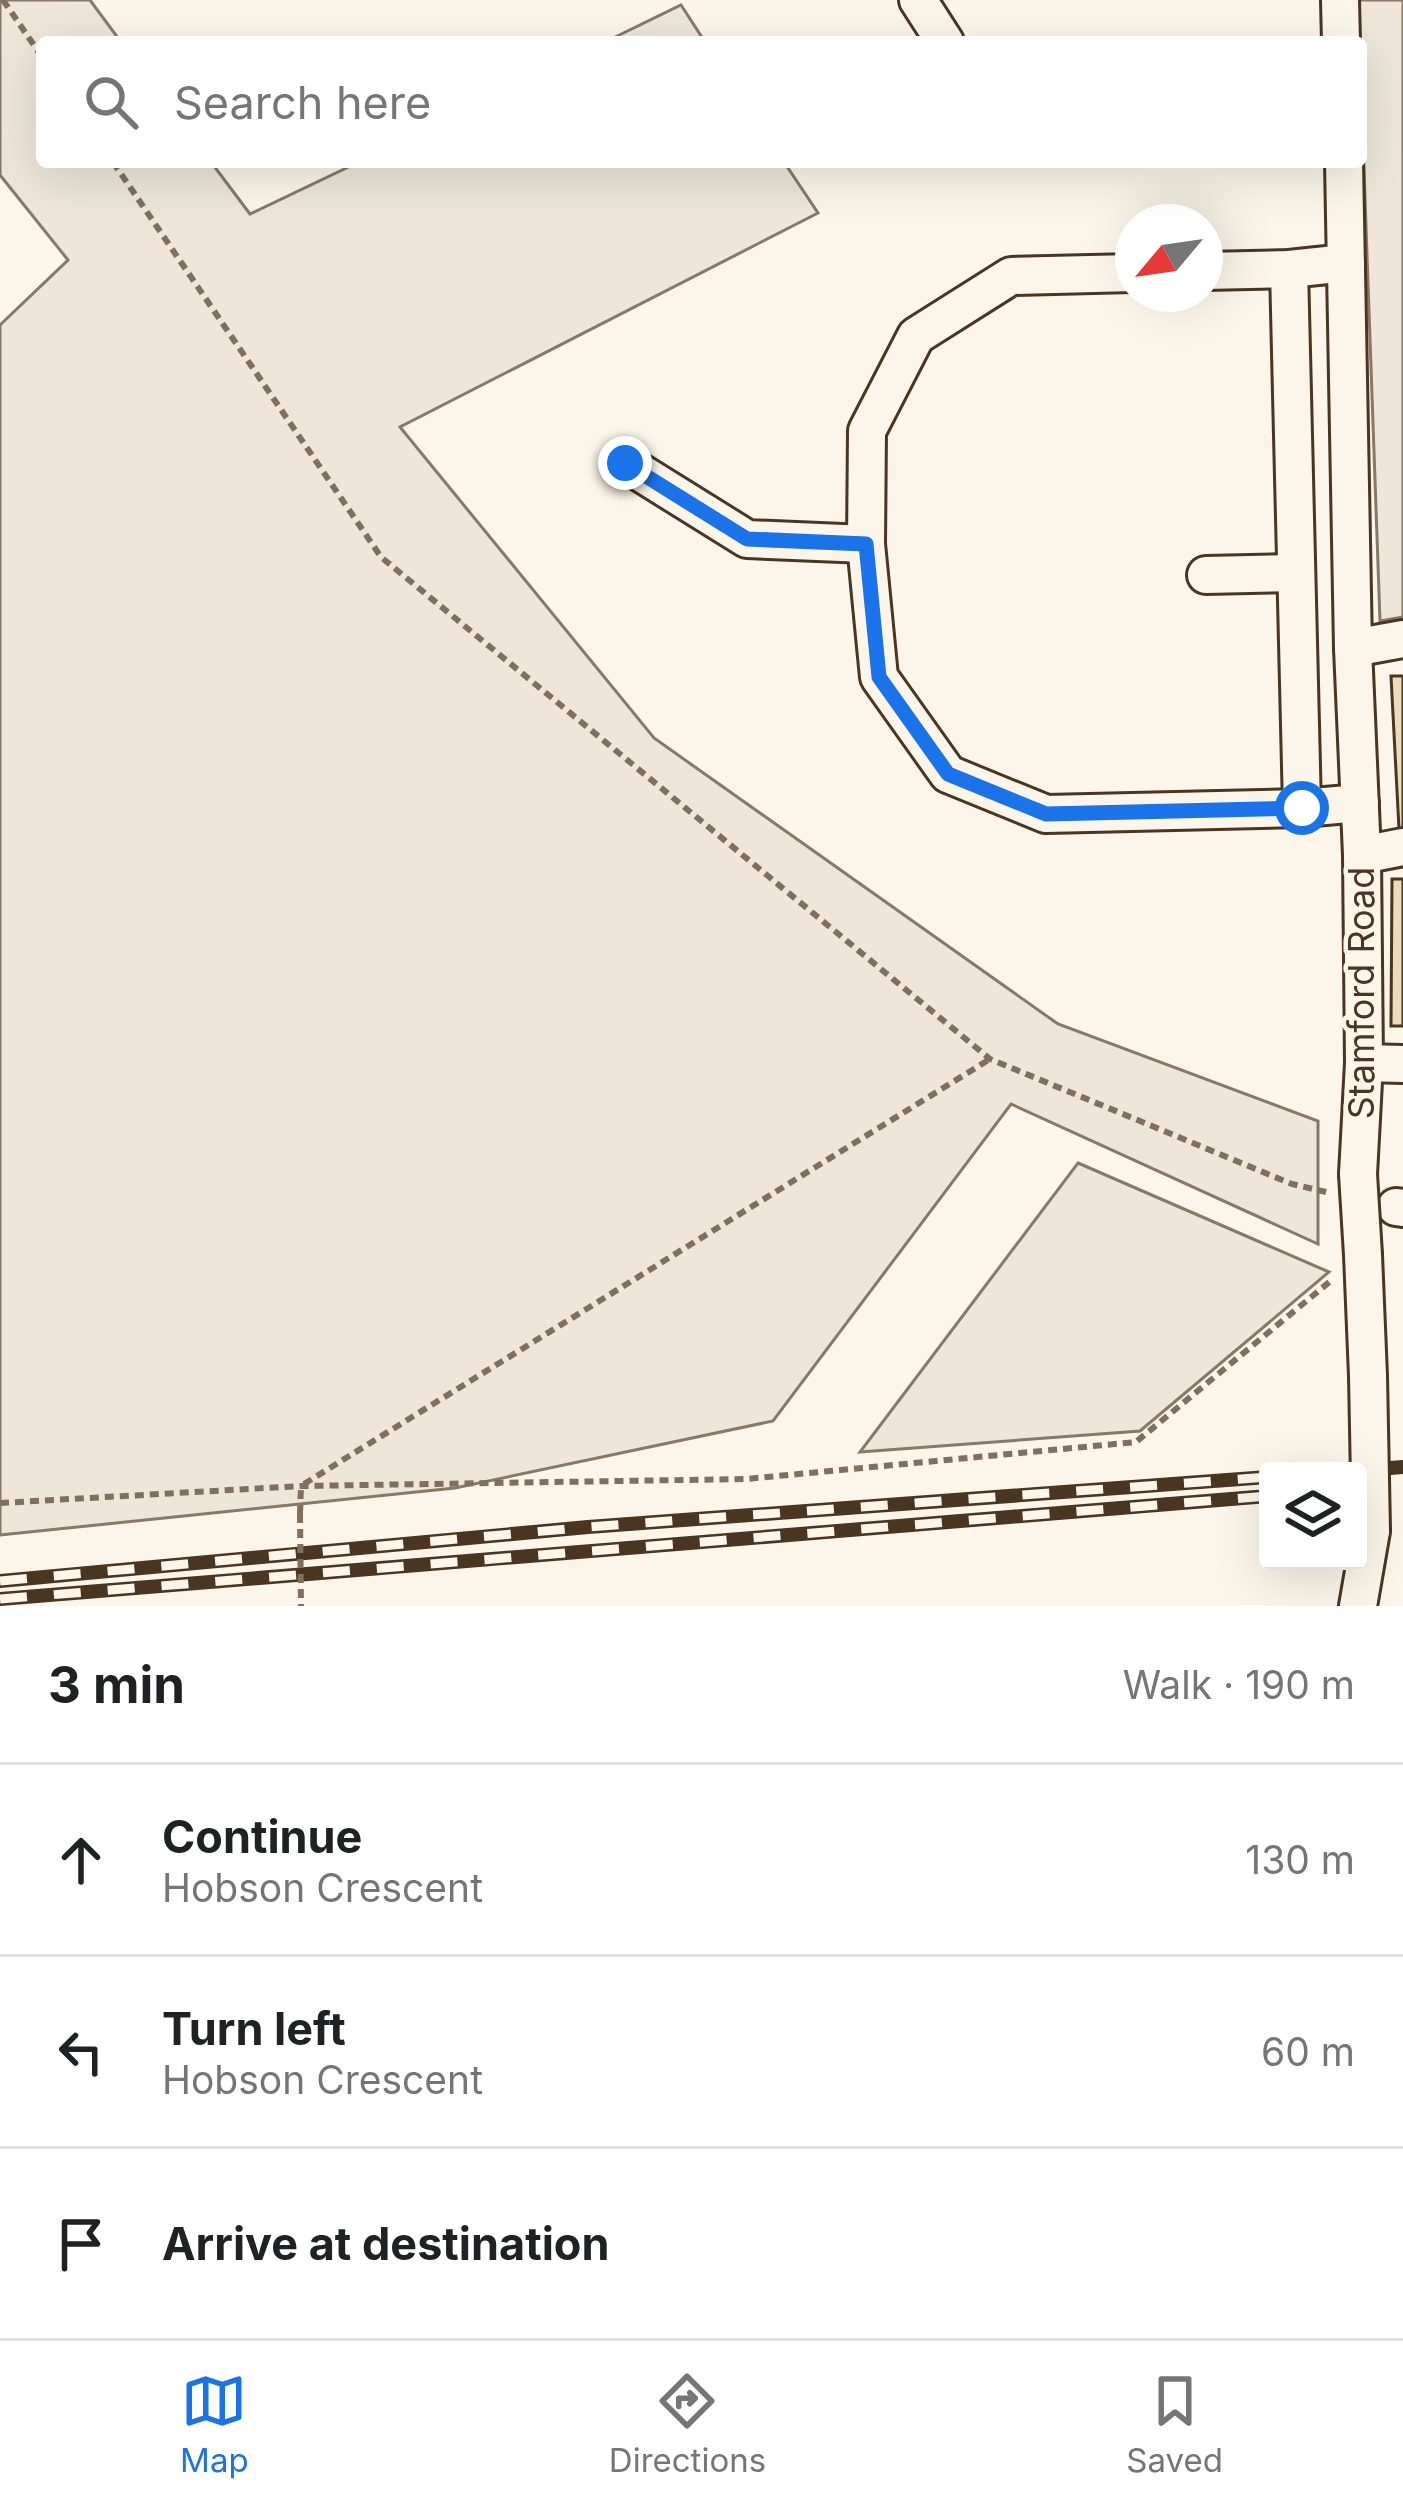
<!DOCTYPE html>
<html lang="en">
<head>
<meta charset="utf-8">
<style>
	body { margin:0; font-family:Inter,sans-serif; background:#f6f6f6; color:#202124 }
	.controls { position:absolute; right:36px; bottom:36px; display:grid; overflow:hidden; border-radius:12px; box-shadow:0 12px 48px #0002 }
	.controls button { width:108px; height:108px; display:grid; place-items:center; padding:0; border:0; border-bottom:3px solid #e0e0e0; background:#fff; color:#202124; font:60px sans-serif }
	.compass { position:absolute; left:1115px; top:204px; width:108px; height:108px; border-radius:50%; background:#fff; box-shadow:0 12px 48px #0002; rotate:241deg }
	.stop { position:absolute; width:36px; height:36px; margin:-27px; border:9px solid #1a73e8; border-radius:50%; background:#fff }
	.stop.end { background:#1a73e8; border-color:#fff; box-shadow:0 3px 12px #0008 }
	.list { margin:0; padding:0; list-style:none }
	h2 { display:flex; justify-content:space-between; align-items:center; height:156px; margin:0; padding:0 48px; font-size:51px }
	h2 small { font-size:39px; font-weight:400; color:#757577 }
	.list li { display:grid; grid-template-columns:78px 1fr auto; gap:36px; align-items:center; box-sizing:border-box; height:192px; padding:0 48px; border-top:3px solid #e0e0e0 }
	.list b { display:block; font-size:45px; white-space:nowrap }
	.list p { margin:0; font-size:39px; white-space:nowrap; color:#757577 }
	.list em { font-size:39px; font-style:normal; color:#757577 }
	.icon { flex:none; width:66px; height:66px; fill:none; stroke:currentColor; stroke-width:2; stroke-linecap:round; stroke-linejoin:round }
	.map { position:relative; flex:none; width:1403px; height:1606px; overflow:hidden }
	.search { position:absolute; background:#fff; box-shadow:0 12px 48px #0002; left:36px; right:36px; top:36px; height:132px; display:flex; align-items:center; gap:30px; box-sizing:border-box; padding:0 42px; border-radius:12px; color:#757577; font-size:45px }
	.sheet { height:732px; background:#fff }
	nav { display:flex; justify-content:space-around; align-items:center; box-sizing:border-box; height:168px; border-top:3px solid #e0e0e0; background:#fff; font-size:33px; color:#757577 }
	nav a { display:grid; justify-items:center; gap:6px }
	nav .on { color:#1a73e8 }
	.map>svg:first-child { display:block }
</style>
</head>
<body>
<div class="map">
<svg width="1403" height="1606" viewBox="0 0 1403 1606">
	<rect width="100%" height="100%" fill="#fbf6e9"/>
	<g fill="#ede6d9" stroke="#887966" stroke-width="3">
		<path d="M0 0H90L121 42H42V162H211L250 214 359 162H784L818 213 400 427 654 738 1058 1024 1318 1121V1244L1011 1104 773 1421 455 1488 0 1535V325L68 260 0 175Z"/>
		<path d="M1358 0H1403V617L1380 621Z"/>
		<path d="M681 5 705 42H605Z"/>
		<path d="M1078 1163 1329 1272 1140 1431 860 1452Z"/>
	</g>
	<g fill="#ecdcbc" stroke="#4a3520" stroke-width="3">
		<path d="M1391 676H1403V829H1399Z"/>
		<path d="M1392 879H1403V1026H1391Z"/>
	</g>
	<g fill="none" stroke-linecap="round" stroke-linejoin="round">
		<defs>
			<g id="minor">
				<path d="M918 0 945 42"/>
				<path d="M1340 0 1341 42"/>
				<path d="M1344 162 1353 648 1362 855 1364 1063 1358 1174"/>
				<path d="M1289 269 1302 808"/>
				<path d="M1205 271 1289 269 1346 263"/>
				<path d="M1133 273 1011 276 916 336 867 431 866 544 879 677 948 774 1046 814 1302 808 1360 803"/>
				<path d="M625 463 747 539 866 544"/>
				<path d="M1206 575 1296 573"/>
				<path d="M1353 648 1403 639"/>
				<path d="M1362 855 1403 847"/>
				<path d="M1364 1063 1403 1064"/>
				<path d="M1396 1207 1403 1208"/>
				<path d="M1363 1255 1368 1376"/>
				<path d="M1358 1606 1371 1531"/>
			</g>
		</defs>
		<use href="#minor" stroke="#4a3520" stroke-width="42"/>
		<g stroke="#7f6f5c" stroke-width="6" stroke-dasharray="9 6" stroke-linecap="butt">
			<path d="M3 0 42 57"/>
			<path d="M113 162 381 557 990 1059 1292 1184 1326 1192"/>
			<path d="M304 1484 990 1059"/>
			<path d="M0 1503 301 1486 746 1479 1136 1442 1333 1279"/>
			<path d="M300 1514 301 1487"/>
		</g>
		<use href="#minor" stroke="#fbf6e9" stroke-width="36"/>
		<defs>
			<g id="rail">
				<path d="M1353 1471 1403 1467"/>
				<path d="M0 1581 588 1527 1268 1477"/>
				<path d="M0 1599 1268 1496"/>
			</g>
		</defs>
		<use href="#rail" stroke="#4a3520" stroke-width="14"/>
		<use href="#rail" stroke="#fbf6e9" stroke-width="9" stroke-dasharray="27" stroke-linecap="butt"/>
		<defs>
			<g id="minor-bridge">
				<path d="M1358 1174 1363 1255"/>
				<path d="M1368 1376 1371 1531"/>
			</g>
		</defs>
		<use href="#minor-bridge" stroke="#4a3520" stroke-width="42" stroke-linecap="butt"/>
		<path stroke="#7f6f5c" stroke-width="6" stroke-dasharray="9 6" stroke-linecap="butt" d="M300 1514 301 1606"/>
		<use href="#minor-bridge" stroke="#fbf6e9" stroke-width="36"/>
	</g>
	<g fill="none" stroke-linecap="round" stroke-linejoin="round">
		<path stroke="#1a73e8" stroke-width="15" d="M625 463 747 539 866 544 879 677 948 774 1046 814 1302 808"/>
	</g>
	<g text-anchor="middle" stroke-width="9" stroke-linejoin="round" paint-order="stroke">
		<g font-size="36" fill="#4a3520" stroke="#fbf6e9">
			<text transform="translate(1361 993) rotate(-90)" y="13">Stamford Road</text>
		</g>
	</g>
</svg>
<div class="controls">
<button><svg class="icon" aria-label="layers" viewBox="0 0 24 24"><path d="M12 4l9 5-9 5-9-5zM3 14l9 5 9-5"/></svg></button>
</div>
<svg class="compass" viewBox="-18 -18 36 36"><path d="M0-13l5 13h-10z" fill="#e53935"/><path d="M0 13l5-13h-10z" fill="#757577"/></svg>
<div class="stop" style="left:1302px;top:808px"></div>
<div class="stop end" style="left:625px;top:463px"></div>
<div class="search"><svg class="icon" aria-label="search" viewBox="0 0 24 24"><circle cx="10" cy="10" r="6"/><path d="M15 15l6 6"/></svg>Search here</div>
</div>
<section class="sheet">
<h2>3 min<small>Walk · 190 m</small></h2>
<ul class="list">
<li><svg class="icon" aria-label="ahead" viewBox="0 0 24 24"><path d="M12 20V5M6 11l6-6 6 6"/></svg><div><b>Continue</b><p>Hobson Crescent</p></div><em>130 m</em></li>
<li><svg class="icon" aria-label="left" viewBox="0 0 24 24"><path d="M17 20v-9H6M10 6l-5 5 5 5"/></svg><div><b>Turn left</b><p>Hobson Crescent</p></div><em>60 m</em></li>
<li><svg class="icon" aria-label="arrive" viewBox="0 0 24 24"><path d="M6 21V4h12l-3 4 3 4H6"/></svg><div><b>Arrive at destination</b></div></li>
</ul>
</section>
<nav>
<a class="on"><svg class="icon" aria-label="map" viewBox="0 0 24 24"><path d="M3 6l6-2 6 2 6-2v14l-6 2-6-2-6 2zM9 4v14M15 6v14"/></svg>Map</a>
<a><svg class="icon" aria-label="directions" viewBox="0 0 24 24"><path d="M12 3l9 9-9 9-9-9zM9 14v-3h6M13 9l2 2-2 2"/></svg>Directions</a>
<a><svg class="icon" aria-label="saved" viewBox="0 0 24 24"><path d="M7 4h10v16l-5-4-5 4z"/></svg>Saved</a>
</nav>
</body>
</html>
